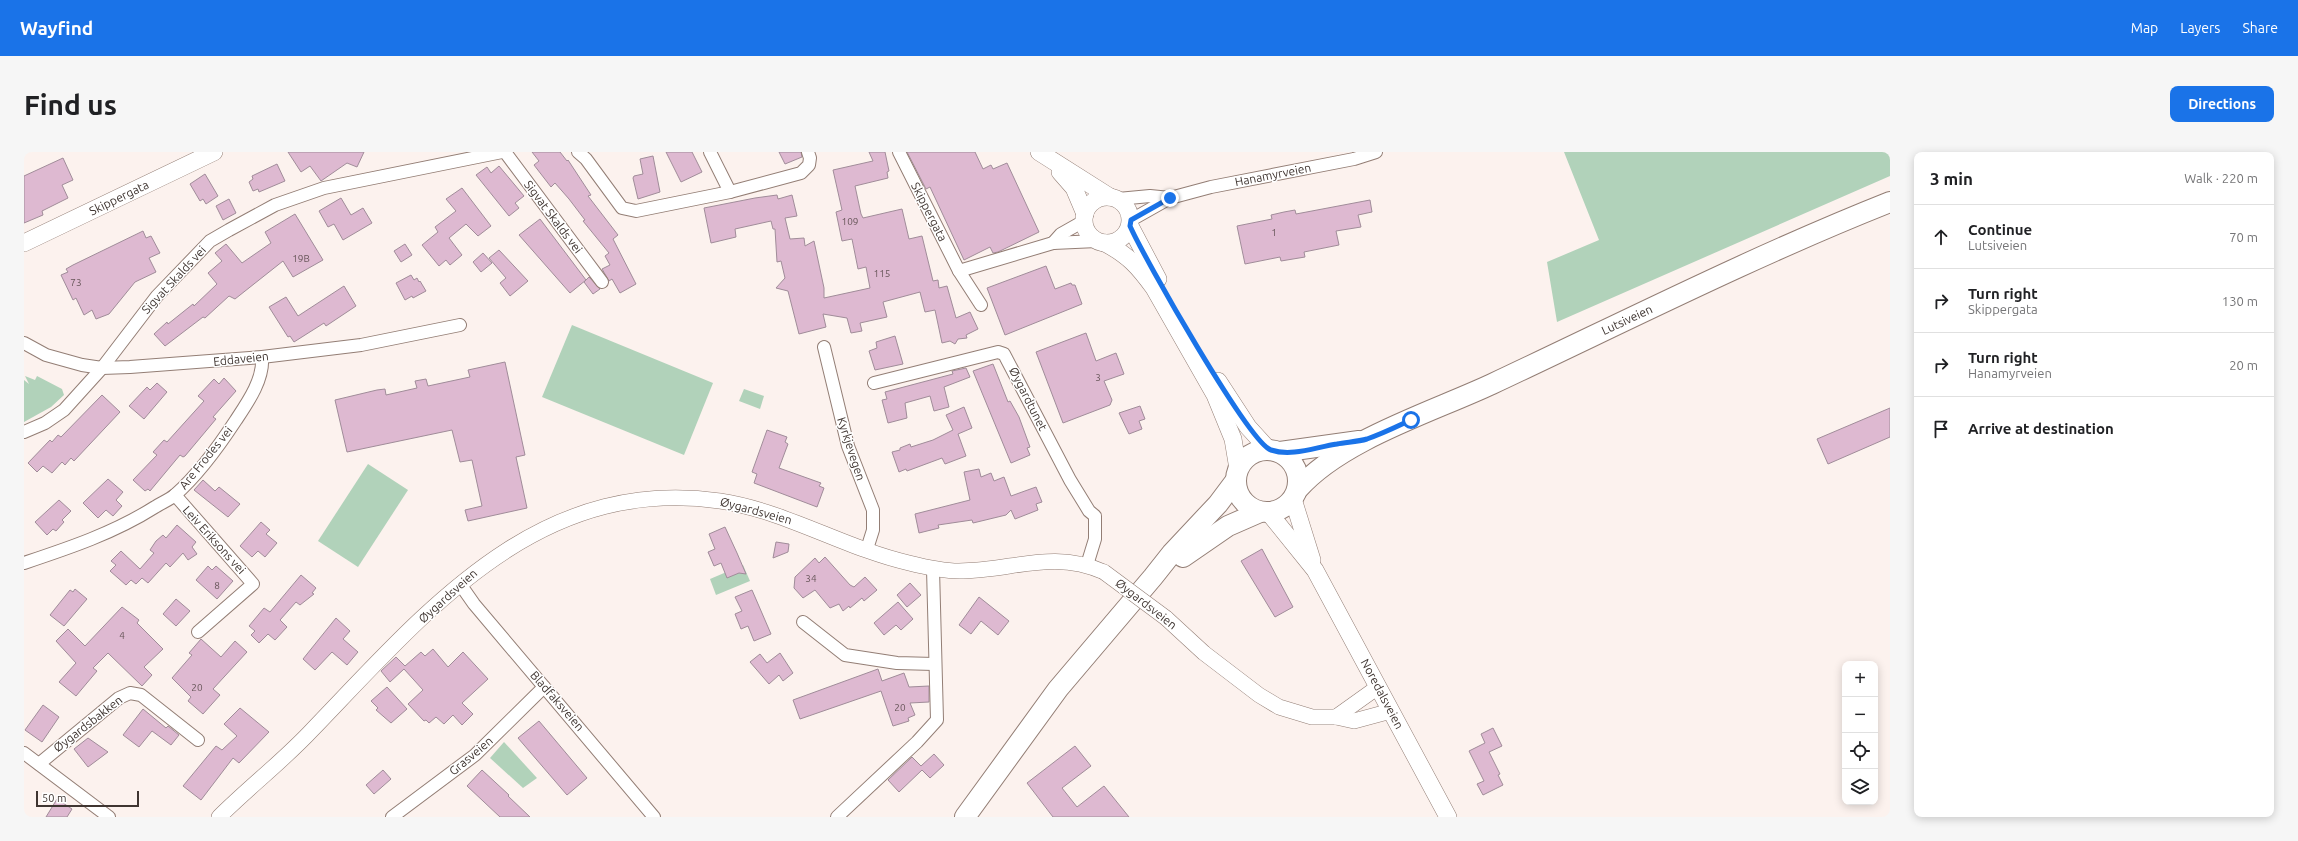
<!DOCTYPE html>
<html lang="en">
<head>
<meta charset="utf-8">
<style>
	body { margin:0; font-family:Ubuntu,sans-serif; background:#f6f6f6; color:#202124 }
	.controls { position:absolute; right:12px; bottom:12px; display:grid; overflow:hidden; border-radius:8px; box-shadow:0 2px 10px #0003 }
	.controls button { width:36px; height:36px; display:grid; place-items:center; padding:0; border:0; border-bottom:1px solid #e0e0e0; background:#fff; color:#202124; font:20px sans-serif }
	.scale { position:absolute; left:12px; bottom:10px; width:103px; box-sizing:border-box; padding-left:4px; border:2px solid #3f3531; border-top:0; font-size:11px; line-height:14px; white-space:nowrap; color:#3f3531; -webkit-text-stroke:3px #fff; paint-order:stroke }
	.stop { position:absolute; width:12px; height:12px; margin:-9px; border:3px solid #1a73e8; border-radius:50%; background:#fff }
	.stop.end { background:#1a73e8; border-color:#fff; box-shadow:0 1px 4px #0008 }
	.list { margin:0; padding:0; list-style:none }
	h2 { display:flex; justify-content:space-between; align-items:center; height:52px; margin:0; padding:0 16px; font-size:17px }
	h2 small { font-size:13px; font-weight:400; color:#757577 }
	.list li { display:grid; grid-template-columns:26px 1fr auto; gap:12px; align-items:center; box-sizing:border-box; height:64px; padding:0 16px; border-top:1px solid #e0e0e0 }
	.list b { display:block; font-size:15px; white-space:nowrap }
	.list p { margin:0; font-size:13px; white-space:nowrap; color:#757577 }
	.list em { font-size:13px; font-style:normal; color:#757577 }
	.icon { flex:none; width:22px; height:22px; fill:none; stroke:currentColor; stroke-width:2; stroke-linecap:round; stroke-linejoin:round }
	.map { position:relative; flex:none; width:1866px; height:665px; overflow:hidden; border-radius:8px }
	header { display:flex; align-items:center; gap:24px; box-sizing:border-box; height:56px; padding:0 20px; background:#1a73e8; color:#fff }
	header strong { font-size:19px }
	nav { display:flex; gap:22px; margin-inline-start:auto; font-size:14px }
	.intro { display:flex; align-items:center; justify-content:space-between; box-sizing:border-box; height:96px; padding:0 24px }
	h1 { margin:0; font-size:28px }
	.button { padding:10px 18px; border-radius:8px; background:#1a73e8; color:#fff; font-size:14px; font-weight:700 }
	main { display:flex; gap:24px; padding:0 24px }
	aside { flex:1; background:#fff; border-radius:8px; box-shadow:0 2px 10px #0003 }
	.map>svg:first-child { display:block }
</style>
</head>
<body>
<header>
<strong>Wayfind</strong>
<nav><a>Map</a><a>Layers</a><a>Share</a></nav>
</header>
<div class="intro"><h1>Find us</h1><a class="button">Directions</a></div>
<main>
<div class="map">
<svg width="1866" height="665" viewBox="0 0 1866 665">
	<rect width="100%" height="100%" fill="#fcf2ee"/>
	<g fill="#b1d2ba">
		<path d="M1540 0H1866V24L1533 170 1523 110 1575 88Z"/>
		<path d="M548 173 689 231 660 303 518 245Z"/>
		<path d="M1 224 11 228 13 224 38 237 40 243 27 255 0 270V228L5 232Z"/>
		<path d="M720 237 740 244 736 257 715 249Z"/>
		<path d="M344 312 384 338 334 415 294 389Z"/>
		<path d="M719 413 726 429 692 443 686 427Z"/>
		<path d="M480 590 513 626 499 636 466 606Z"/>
	</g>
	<g fill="#deb9d1" stroke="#a08c99">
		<path d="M264 0H340L333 15 323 11 297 29 286 14 277 20Z"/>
		<path d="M508 0H536L543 9 544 8 567 43 564 44 594 83 589 87 612 132 596 141 588 127 585 129 578 117 586 113 581 104 585 101 559 69 561 68 545 47 531 31 527 35 510 13 515 9Z"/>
		<path d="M642 0H668L678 20 657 30Z"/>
		<path d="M755 0H777L778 5 761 12Z"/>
		<path d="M845 0H861L865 19 863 20 864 26 831 34 837 62 839 66 878 57 885 87 898 84 909 129 914 128 915 136 923 134 932 166 946 160 954 177 942 183 943 186 934 187 931 192 926 189 918 191 911 158 901 160 896 140 859 150 863 165 836 171 838 179 827 181 823 166 799 162 802 175 775 182 764 139 752 136 761 126 757 109 753 110 751 77H749L747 69 711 77 712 85 687 91 680 56 731 46 753 43 754 47 768 43 773 64 761 66 766 87 780 86 781 94 790 89 800 136V146L846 136 842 115 834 117 828 87 818 89 812 60 818 58 809 18 849 9Z"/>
		<path d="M883 0H951L959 17 967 13 969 17 983 11 1015 80 974 100 969 101 966 95 940 108 906 35 902 37Z"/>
		<path d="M629 4 636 40 614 47 609 26 610 24 619 22 616 7Z"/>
		<path d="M39 6 49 28 38 33 44 46 18 59 19 63 0 71V24Z"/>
		<path d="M253 12 261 29 235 40 234 37 229 39 225 30 229 27 228 24Z"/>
		<path d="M475 14 500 44 491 51 495 56 485 64 452 23 463 15 467 21Z"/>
		<path d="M181 22 194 44 182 52 179 47 176 49 166 32Z"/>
		<path d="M438 36 467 74 454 84 442 72 425 86 438 103 426 113 422 108 415 114 398 93 414 80 411 75 432 59 422 47Z"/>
		<path d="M317 46 327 63 339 56 348 71 319 88 310 72 304 75 295 59Z"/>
		<path d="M205 47 212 61 199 68 192 54Z"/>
		<path d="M1346 48 1348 60 1334 63 1337 75 1312 79 1315 93 1280 100 1281 105 1257 109 1256 105 1221 112 1213 74 1248 67 1247 63 1260 60 1271 58 1272 62Z"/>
		<path d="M271 62 299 108 269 125 259 109 211 147 205 144 181 166 179 165 141 194 130 182 143 170 144 172 169 152 170 154 193 132 184 121 198 109 191 101 202 92 218 111 247 91 241 80Z"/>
		<path d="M516 67 562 128 546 141 495 83Z"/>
		<path d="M119 79 122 86 127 84 136 101 125 106 132 120 111 130 85 162 72 167 68 158 60 163 52 146 49 148 37 123 44 120 42 117 49 113Z"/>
		<path d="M381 92 388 103 377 110 370 99Z"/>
		<path d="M475 98 504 129 486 144 476 131 482 126 465 106Z"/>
		<path d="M459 101 468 111 457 120 449 110Z"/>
		<path d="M1022 114 1031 137 1047 131 1048 133H1051L1058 152 981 183 963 136Z"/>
		<path d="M387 123 390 128 393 126 395 130 396 129 402 139 389 146 388 144 381 148 372 131Z"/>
		<path d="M565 125 576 137 569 142 560 130Z"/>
		<path d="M320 134 332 154 302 174 300 171 270 190 266 184 264 185 245 155 262 145 274 164Z"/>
		<path d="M1062 181 1072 209 1092 201 1100 222 1080 229 1088 248 1086 253 1039 271 1012 200Z"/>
		<path d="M871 184 879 212 851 218 845 199 853 196 852 190Z"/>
		<path d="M481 210 501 303 492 305 503 356 444 369 441 358 458 354 448 308 436 310 428 278 323 300 311 248 353 238 361 237 362 243 393 236 391 229 402 227 404 234 446 225 444 218Z"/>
		<path d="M969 212 984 250 986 249 995 265 1006 295 1003 296 1006 303 987 311 949 219Z"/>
		<path d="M942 216 946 225 920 235 925 255 910 259 906 244 881 251 883 266 864 271 858 248 863 247 861 240 929 222 928 219Z"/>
		<path d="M200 226 212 239 189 265 192 267 161 304 159 305 156 303 126 339 124 337 121 339 109 328 133 303 129 300 140 288 143 290 180 249 174 244 190 227 195 232Z"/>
		<path d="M133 231 143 240 120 267 105 254 123 235 126 238Z"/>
		<path d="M78 243 96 260 50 309 47 306 41 313 38 310 28 321 19 314 13 320 4 311 26 288 28 290 34 283 37 285Z"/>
		<path d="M1116 254 1121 267 1115 269 1118 277 1105 282 1095 261Z"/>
		<path d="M940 255 948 276 934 282 942 304 921 312 918 306 883 319 882 317 875 320 868 300 876 298V296L886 292 887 295 909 288 929 278 922 263Z"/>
		<path d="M1866 256V285L1804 312 1793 287Z"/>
		<path d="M743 278 763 285 761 290 764 292 755 316 797 331 795 334 800 336 793 355 730 331 733 322 728 320Z"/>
		<path d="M955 317 957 325 967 321 970 329 980 325 987 344 1012 335 1018 350 1012 352 1014 358 991 367 987 358 982 363 949 371 948 368 914 373 915 376 895 381 891 362 946 348 940 320Z"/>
		<path d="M84 327 99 340 92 348 98 354 89 364 82 358 74 366 59 351Z"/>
		<path d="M179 328 191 339 195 335 216 352 204 365 170 338Z"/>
		<path d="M35 348 47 359 38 368 40 370 32 379 29 377 23 383 11 370Z"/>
		<path d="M237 370 246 378 242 382 253 391 241 405 234 399 228 405 216 394Z"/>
		<path d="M153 373 172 390 168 395 173 402 164 408 159 401 146 415 142 411 124 431 118 426 112 432 107 428 102 433 86 419 92 413 87 409 97 399 116 417 130 401 126 398 132 389 139 383 142 386Z"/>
		<path d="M701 375 713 401 722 422 715 421 703 426 697 411 690 414 684 400 691 397 685 382Z"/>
		<path d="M752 390 765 392 764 400 749 406Z"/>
		<path d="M1238 397 1269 455 1251 465 1217 409Z"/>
		<path d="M801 405 826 433 830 435 841 425 853 438 840 449 838 446 826 456 825 454 819 459 815 452 806 456 791 438 779 446 770 436 771 425 791 406 795 411Z"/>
		<path d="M184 414 188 418 192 414 209 429 193 447 172 428Z"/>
		<path d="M277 423 292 436 288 441 290 442 276 453 272 450 256 468 263 475 251 488 244 482 235 491 227 483 231 479 225 474 240 456 246 460Z"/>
		<path d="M886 431 897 443 883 455 873 443Z"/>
		<path d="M51 437 63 447 40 474 26 463 46 438 49 440Z"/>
		<path d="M728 438 747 482 730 489 724 474 717 477 711 462 718 459 711 445Z"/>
		<path d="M955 445 985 469 974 483 957 469 947 482 935 473Z"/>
		<path d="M152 447 166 459 152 474 139 462Z"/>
		<path d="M874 450 889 467 877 478 872 473 860 483 850 471Z"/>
		<path d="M98 455 115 468 113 471 139 497 120 515 128 523 118 534 84 501 69 516 73 519 52 544 35 530 52 511 32 489 44 477 61 494Z"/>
		<path d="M312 466 326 479 319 487 334 500 323 513 308 500 291 518 279 507Z"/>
		<path d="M177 487 197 505 211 489 223 500 189 537 196 543 179 562 164 549 167 545 148 526 168 503 165 501Z"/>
		<path d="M409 497 424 515 439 500 464 527 438 551 449 562 438 573 429 563 420 572 412 565 405 571 402 568 400 569 384 552 399 538 380 517 366 530 357 519 372 505 381 514 397 500 401 504Z"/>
		<path d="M756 501 769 521 759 529 755 523 745 532 726 510 736 502 743 511Z"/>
		<path d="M854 517 858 529 880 521 885 535 905 534V550L886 551 891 563 884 566 885 569 869 574 857 539 776 567 769 548Z"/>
		<path d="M363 535 383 557 367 571 352 558 354 556 347 549Z"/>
		<path d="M19 553 35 565 18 590 1 578Z"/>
		<path d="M216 556 245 580 215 611 209 606 177 648 159 634 192 594 198 598 213 584 200 572Z"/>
		<path d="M119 557 142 576 144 574 155 583 147 593 128 579 115 595 99 583Z"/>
		<path d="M515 569 563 626 543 643 494 586Z"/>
		<path d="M1469 576 1478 594 1465 600 1476 622 1474 623 1479 633 1459 643 1453 632 1460 629 1445 599 1461 591 1457 582Z"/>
		<path d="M64 586 84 600 64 615 50 597Z"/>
		<path d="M1051 594 1067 614 1038 636 1053 655 1080 634 1105 665H1029L1003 631Z"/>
		<path d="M910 602 920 613 906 626 898 618 875 640 864 628 888 605 897 614Z"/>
		<path d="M359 618 367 627 350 642 342 633Z"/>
		<path d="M458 618 485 643 484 644 506 665H476L443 634Z"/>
		<path d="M33 647 48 657 43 665H22Z"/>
	</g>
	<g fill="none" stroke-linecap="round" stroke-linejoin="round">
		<defs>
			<g id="minor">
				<path d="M481 0 578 130"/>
				<path d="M554 0 562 7 598 56 612 59 706 40 777 21 785 13 786 6 784 0"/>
				<path d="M686 0 706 40"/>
				<path d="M875 0 935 119 957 153"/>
				<path d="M1094 47 1126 44 1146 46 1187 35 1330 7 1352 0"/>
				<path d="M1107 68 1146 46"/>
				<path d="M1029 91 1037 82 1060 69"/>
				<path d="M935 119 1029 91 1073 89"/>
				<path d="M0 191 22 203 58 213 78 216 106 215 238 205 337 193 436 173"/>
				<path d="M800 195 824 294 849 358V378L843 397"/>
				<path d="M850 231 974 200 980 202 1046 328 1065 359 1071 364V387L1063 413"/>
				<path d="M0 280 21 271 40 258 78 216 133 144 186 89 205 78 251 53 300 36 478 0"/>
				<path d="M151 343 229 432 174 480"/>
				<path d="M0 411C45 396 90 381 131 355 137 351 145 348 151 343 175 322 195 294 212 268 224 250 240 227 238 205"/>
				<path d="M436 432 450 452 630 665"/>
				<path d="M779 470 821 503 873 511 910 512"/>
				<path d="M0 601 85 665"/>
				<path d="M15 612 95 546 106 541 117 543 174 588"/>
				<path d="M368 665 451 603 520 535"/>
				<path d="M813 665 893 590 913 568 909 417"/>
			</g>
			<g id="tertiary">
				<path d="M1142 466 1180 501 1235 543 1255 555 1288 565H1312L1330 569 1367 559"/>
				<path d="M1312 565 1354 535"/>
				<path d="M195 665C225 635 259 609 288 578 402 460 513 323 696 349 762 359 820 396 885 411 901 415 918 419 935 419 988 419 1028 397 1080 420"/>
			</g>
			<g id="secondary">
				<path d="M1015 0 1086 45"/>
				<path d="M1036 20 1050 36 1061 62"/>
				<circle cx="1083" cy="68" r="23"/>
				<path d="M1106 74 1134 127"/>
				<path d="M0 91 190 0"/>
				<path d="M1081 91C1105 104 1114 114 1130 136L1191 243 1209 287 1214 317"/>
				<path d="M1194 229 1224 275 1245 298"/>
				<path d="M1269 347 1288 408"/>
				<path d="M1245 361 1291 418 1424 665"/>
			</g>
			<g id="primary">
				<circle cx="1243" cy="329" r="31"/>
				<path d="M1256 300 1335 289"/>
				<path d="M1274 337C1317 288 1408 260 1468 232 1600 170 1730 104 1866 50"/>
				<path d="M1159 405 1204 374 1236 360"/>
				<path d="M941 665 1034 537 1129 425 1148 401 1194 352 1212 328"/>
			</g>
		</defs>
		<use href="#minor" stroke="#937e75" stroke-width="14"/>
		<use href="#tertiary" stroke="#937e75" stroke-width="16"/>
		<use href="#secondary" stroke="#937e75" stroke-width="18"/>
		<use href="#primary" stroke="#937e75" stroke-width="22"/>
		<use href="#minor" stroke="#fff" stroke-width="12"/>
		<use href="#tertiary" stroke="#fff" stroke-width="15"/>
		<use href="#secondary" stroke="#fff" stroke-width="17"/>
		<use href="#primary" stroke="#fff" stroke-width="20"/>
		<defs>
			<path id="tertiary-bridge" d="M1080 420 1142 466"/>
		</defs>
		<use href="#tertiary-bridge" stroke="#937e75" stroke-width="16" stroke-linecap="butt"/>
		<use href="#tertiary-bridge" stroke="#fff" stroke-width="15"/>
	</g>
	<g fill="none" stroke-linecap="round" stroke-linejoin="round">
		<path stroke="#1a73e8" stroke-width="5" d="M1146 46 1107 68 1106 74C1119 104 1225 291 1247 298 1268 305 1292 295 1313 292 1322 290 1333 290 1343 287 1358 282 1372 275 1387 268"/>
	</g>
	<g text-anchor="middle" stroke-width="3" stroke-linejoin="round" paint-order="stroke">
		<g font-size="10" fill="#675659">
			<text x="826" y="73">109</text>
			<text x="1250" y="84">1</text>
			<text x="277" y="110">19B</text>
			<text x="858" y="125">115</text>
			<text x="52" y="134">73</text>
			<text x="1074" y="229">3</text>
			<text x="787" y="430">34</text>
			<text x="193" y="437">8</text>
			<text x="98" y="487">4</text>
			<text x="173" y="539">20</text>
			<text x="876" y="559">20</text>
		</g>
		<g font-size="12" fill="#3f3531" stroke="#fff">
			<text transform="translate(1249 23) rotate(-11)" y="4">Hanamyrveien</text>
			<text transform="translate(95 46) rotate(-26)" y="4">Skippergata</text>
			<text transform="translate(905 60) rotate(63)" y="4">Skippergata</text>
			<text transform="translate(529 65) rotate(53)" y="4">Sigvat Skalds vei</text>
			<text transform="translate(150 128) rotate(-47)" y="4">Sigvat Skalds vei</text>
			<text transform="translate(1603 168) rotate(-25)" y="4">Lutsiveien</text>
			<text transform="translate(217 207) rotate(-6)" y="4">Eddaveien</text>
			<text transform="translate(1004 247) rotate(63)" y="4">Øygardtunet</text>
			<text transform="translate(827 297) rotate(72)" y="4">Kyrkjevegen</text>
			<text transform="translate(182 306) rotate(-51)" y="4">Are Frodes vei</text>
			<text transform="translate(732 359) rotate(15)" y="4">Øygardsveien</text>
			<text transform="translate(190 388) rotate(48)" y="4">Leiv Eriksons vei</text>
			<text transform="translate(424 444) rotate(-42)" y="4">Øygardsveien</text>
			<text transform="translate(1122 452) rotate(38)" y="4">Øygardsveien</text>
			<text transform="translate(1358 542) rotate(62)" y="4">Noredalsveien</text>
			<text transform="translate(533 549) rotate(49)" y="4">Bladfaksveien</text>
			<text transform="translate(64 572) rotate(-38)" y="4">Øygardsbakken</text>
			<text transform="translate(447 604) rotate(-40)" y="4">Grasveien</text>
		</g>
	</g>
</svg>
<div class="controls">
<button>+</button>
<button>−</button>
<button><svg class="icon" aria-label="locate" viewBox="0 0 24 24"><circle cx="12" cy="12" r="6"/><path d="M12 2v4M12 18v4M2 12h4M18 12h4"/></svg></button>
<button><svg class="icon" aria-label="layers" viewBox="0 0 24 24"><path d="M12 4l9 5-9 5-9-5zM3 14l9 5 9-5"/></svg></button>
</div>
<div class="scale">50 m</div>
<div class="stop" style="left:1387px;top:268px"></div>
<div class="stop end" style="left:1146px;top:46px"></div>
</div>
<aside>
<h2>3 min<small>Walk · 220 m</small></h2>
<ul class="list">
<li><svg class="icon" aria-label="ahead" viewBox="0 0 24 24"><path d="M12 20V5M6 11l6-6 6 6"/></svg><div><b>Continue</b><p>Lutsiveien</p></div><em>70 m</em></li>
<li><svg class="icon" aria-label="right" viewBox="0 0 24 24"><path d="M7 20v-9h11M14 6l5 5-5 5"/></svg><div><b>Turn right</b><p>Skippergata</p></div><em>130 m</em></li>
<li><svg class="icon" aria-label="right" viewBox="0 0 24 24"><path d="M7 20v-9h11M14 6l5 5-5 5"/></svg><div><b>Turn right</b><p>Hanamyrveien</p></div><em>20 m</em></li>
<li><svg class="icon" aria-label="arrive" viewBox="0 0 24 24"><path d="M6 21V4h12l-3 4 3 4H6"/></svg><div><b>Arrive at destination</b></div></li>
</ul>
</aside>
</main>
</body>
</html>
